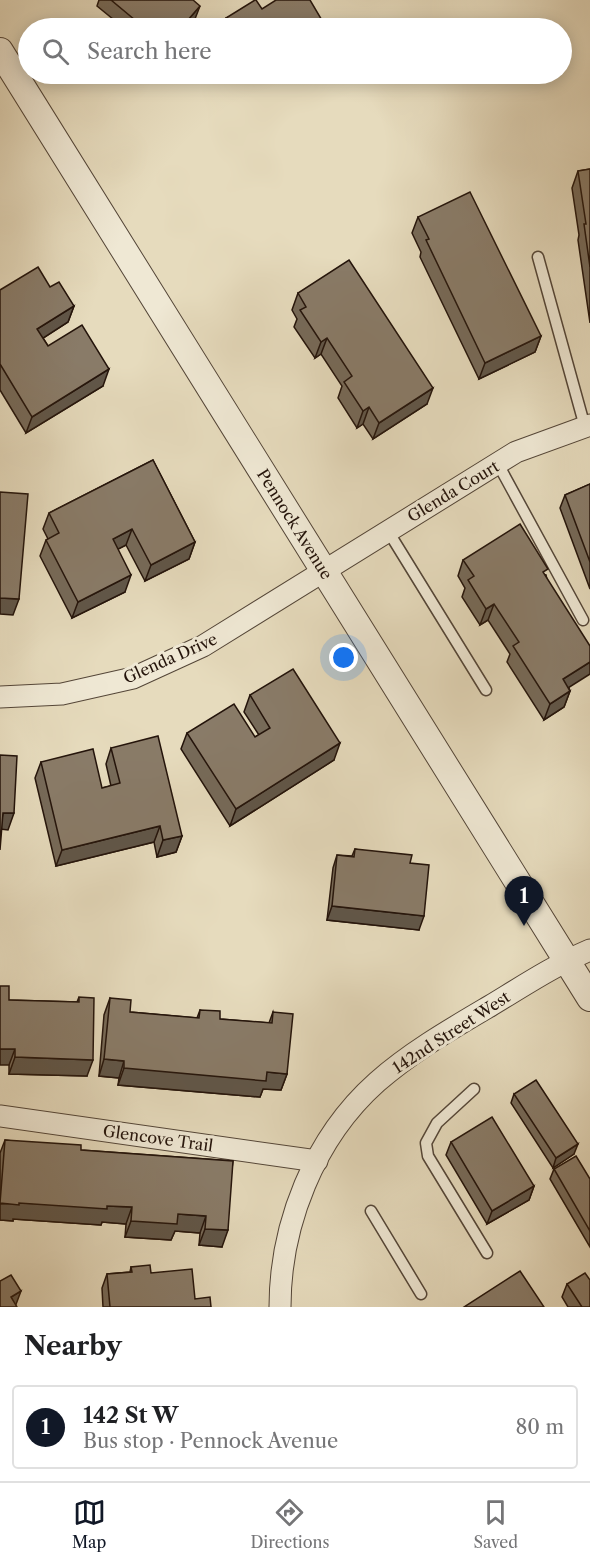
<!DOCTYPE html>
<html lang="en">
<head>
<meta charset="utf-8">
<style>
	body { margin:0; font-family:"Libre Caslon Text",serif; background:#f2f2f2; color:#202124 }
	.you { position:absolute; left:344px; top:658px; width:21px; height:21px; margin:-15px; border:4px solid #fff; border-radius:50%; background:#1a73e8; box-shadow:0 0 0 9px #1a73e833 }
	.badge { display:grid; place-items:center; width:39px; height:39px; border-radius:50%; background:#111827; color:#fff; font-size:20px; font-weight:700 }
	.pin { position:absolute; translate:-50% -50px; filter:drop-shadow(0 2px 3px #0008) }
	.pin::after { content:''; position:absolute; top:32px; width:21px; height:18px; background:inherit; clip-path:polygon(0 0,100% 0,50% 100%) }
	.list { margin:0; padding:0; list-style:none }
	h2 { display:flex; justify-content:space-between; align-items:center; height:78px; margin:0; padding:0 24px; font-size:26px }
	h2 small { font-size:20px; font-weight:400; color:#757577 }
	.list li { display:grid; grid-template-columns:39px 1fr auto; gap:18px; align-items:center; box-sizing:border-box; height:84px; margin:0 12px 12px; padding:0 12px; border:2px solid #e0e0e0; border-radius:6px }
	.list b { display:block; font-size:22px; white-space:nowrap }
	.list p { margin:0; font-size:20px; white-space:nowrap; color:#757577 }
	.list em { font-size:20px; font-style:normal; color:#757577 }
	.icon { flex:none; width:33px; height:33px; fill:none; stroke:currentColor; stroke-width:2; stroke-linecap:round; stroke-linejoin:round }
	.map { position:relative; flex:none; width:590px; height:1307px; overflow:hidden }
	.search { position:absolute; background:#fff; box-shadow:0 3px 15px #0003; left:18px; right:18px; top:18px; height:66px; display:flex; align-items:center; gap:15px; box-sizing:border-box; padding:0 21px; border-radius:33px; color:#757577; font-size:22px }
	.sheet { height:174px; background:#fff }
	nav { display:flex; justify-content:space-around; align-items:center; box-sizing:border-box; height:84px; border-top:2px solid #e0e0e0; background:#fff; font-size:16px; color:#757577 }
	nav a { display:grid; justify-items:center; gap:3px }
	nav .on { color:#111827 }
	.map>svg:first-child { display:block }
</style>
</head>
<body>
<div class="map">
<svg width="590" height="1307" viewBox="0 0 590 1307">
	<rect width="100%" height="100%" fill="#e6dbbd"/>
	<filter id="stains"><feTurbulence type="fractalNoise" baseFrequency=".00333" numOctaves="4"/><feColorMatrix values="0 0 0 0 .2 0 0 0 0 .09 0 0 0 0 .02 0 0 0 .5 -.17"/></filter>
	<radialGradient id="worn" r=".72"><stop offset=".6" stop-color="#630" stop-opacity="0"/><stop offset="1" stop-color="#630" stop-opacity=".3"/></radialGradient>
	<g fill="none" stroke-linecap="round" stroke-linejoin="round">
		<defs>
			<g id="service">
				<path d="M538 257 585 427"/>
				<path d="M498 464 583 620"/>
				<path d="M388 531 486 690"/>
				<path d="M474 1089 437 1123 426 1143 428 1156 487 1253"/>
				<path d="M371 1211 421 1294"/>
			</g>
			<g id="minor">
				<path d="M0 697 62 694 133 678 203 646 516 452 590 425"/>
				<path d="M0 1116 317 1161"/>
				<path d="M280 1307C280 1225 314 1138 377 1082 411 1052 451 1029 490 1006 523 986 555 965 590 950"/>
			</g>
			<path id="tertiary" d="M0 51 590 998"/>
		</defs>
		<use href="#service" stroke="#544638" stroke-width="13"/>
		<use href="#minor" stroke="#544638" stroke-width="23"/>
		<use href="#tertiary" stroke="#544638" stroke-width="28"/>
		<use href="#service" stroke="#efe8d4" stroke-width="10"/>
		<use href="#minor" stroke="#efe8d4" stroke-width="21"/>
		<use href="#tertiary" stroke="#efe8d4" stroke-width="26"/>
	</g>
	<g fill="#766a59" stroke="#24140b" stroke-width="1.5">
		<path d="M99 0H193L195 19 188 28H124L97 6Z"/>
		<path d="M262 9 321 28H222L226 18Z"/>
		<path d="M590 169V323L578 240 579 235 572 188 578 171Z"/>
		<path d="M418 217 541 336 535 352 479 379 420 257 421 252 412 233Z"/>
		<path d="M50 287 74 306 68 322 43 338 48 346 103 386 26 433 0 390V290Z"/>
		<path d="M298 293 427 404 373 439 363 424 357 428 338 398 342 386 321 354 315 358 294 327 297 319 292 310Z"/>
		<path d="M153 460 195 542 189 559 145 581 126 545 118 549 125 592 72 618 40 556 46 540 48 539 43 529 49 513Z"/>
		<path d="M590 484V589L560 508 565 495Z"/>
		<path d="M463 560 546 575 569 688 570 691 564 707 544 720 507 662 510 654 488 620 480 625 462 597 465 588 458 576Z"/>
		<path d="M250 695 334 760 230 826 181 749 187 733 255 737 259 735 244 712Z"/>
		<path d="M111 748 182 836 176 852 157 857 154 842 56 866 35 778 41 762 102 788 111 786 106 764Z"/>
		<path d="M355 849 410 863 419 930 327 920 333 868 337 855 352 856Z"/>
		<path d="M79 997 87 1076 9 1074V1000L77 1002Z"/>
		<path d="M110 998 130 1012 197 1018 200 1010 220 1019 269 1023 273 1012 287 1074 281 1090 263 1089 260 1097 118 1085 119 1078 99 1076 104 1015Z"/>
		<path d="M514 1094 574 1154 553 1168 511 1103Z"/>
		<path d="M5 1140 81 1150 233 1161 222 1247 199 1245 200 1233 175 1231 171 1240 125 1237 126 1224 102 1222 101 1225 13 1219V1221L0 1220V1153Z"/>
		<path d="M451 1142 534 1186 529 1200 487 1224 446 1155Z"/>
		<path d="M554 1169 590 1179V1247L550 1179Z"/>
		<path d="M131 1267 151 1273 195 1299 211 1307H103L102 1288 107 1274 130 1272Z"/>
		<path d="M567 1284 590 1307H568L562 1297Z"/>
	</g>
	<g fill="#605649" stroke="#24140b" stroke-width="1.5">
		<path d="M200 6 195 19 188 28H181Z"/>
		<path d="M323 22 321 28H313Z"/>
		<path d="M74 306 68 322 31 346 37 329Z"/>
		<path d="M541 336 535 352 479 379 485 363Z"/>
		<path d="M327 338 321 354 315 358 321 342Z"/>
		<path d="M109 369 103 386 26 433 32 417Z"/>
		<path d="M433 388 427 404 373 439 379 423Z"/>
		<path d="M369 407 363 424 357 428 363 411Z"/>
		<path d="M132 529 126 545 107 555 113 539Z"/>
		<path d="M195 542 189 559 145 581 151 565Z"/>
		<path d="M131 575 125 592 72 618 78 602Z"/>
		<path d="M0 598 19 599 13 615 0 614Z"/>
		<path d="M494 604 488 620 480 625 486 609Z"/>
		<path d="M590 662V674L557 695 563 679Z"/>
		<path d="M570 691 564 707 544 720 550 704Z"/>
		<path d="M340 743 334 760 230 826 236 809Z"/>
		<path d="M3 813H14L8 830 0 829Z"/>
		<path d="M160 826 154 842 56 866 62 850Z"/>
		<path d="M182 836 176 852 157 857 163 840Z"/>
		<path d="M332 906 424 916 419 930 327 920Z"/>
		<path d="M0 1049H15L9 1065H0Z"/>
		<path d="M15 1057 93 1060 87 1076 9 1074Z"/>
		<path d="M104 1059 124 1061 119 1078 99 1076Z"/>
		<path d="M124 1068 267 1072 287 1074 281 1090 263 1089 260 1097 118 1085Z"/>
		<path d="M578 1144 574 1154 553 1168 556 1158Z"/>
		<path d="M534 1186 529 1200 487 1224 492 1211Z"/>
		<path d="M19 1203 107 1206 132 1207 126 1224 102 1222 101 1225 13 1219V1221L0 1220V1204Z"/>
		<path d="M178 1214 206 1216 200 1233 175 1231 171 1240 125 1237 131 1221Z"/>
		<path d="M205 1229 228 1230 222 1247 199 1245Z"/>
		<path d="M21 1291 15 1307 11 1297Z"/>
	</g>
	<g fill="#897b68" stroke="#24140b" stroke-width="1.5">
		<path d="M111 0H193L200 6 181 28H138L141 25Z"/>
		<path d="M255 0H256L262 9 276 0H310L323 22 313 28H233L226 18Z"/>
		<path d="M590 169V267L584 224H586L578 171Z"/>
		<path d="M470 192 541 336 485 363 426 240 429 239 418 217Z"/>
		<path d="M349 260 433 388 379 423 369 407 363 411 344 382 352 376 327 338 321 342 300 310 306 307 298 293Z"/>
		<path d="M38 267 50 287 59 282 74 306 37 329 48 346 82 325 109 369 32 417 0 364V290Z"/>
		<path d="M153 460 195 542 151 565 132 529 113 539 131 575 78 602 46 540 59 533 49 513Z"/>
		<path d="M590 484V562L565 495Z"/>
		<path d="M0 492 28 494 19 599 0 598Z"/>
		<path d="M520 524 548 569 543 572 590 646V662L563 679 570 691 550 704 513 646 519 642 494 604 486 609 468 580 474 576 463 560Z"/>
		<path d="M293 669 340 743 236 809 187 733 234 704 255 737 270 728 250 695Z"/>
		<path d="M158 736 182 836 163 840 160 826 62 850 41 762 93 749 102 788 120 783 111 748Z"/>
		<path d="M0 755 17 756 14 813H3L0 850Z"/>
		<path d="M355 849 412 855 410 863 429 865 424 916 332 906 337 855 354 857Z"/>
		<path d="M0 986H9V1000L79 1002V997L94 998 93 1060 15 1057V1049H0Z"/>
		<path d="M110 998 131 1000 130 1012 199 1018 200 1010 220 1011V1019L272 1023 273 1012 293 1014 287 1074 267 1072 266 1081 124 1068V1061L104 1059Z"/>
		<path d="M536 1080 578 1144 556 1158 514 1094Z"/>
		<path d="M492 1117 534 1186 492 1211 451 1142Z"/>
		<path d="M5 1140 81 1145V1150L233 1161 228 1230 205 1229 206 1216 178 1214 177 1224 131 1221 132 1207 107 1206V1209L19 1203V1205L0 1203Z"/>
		<path d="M576 1156 590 1179V1231L554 1169Z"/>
		<path d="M150 1265 151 1273 192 1269 195 1299 210 1297 211 1307H110L107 1274 132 1272 131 1267Z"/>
		<path d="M520 1271 544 1307H464Z"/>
		<path d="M585 1273 590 1280V1307H582L567 1284Z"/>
		<path d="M11 1275 21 1291 11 1297 17 1307H0V1281Z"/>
	</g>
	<g text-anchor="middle" stroke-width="6" stroke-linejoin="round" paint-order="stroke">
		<g font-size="16" fill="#24140b" stroke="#efe8d4">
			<text transform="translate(453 491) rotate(-31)" y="6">Glenda Court</text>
			<text transform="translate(295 524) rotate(58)" y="6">Pennock Avenue</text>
			<text transform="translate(170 658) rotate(-24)" y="6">Glenda Drive</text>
			<text transform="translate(451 1032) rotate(-33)" y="6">142nd Street West</text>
			<text transform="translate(158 1138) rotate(8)" y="6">Glencove Trail</text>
		</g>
	</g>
	<rect width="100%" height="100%" filter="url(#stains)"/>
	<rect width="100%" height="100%" fill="url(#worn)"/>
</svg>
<div class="you"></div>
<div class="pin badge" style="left:524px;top:926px">1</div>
<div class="search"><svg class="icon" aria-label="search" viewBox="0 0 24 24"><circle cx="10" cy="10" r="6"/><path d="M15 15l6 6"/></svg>Search here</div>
</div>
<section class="sheet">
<h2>Nearby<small></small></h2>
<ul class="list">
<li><span class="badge">1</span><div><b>142 St W</b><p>Bus stop · Pennock Avenue</p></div><em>80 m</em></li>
</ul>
</section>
<nav>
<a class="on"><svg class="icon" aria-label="map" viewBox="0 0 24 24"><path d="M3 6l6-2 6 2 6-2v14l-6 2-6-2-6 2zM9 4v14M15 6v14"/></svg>Map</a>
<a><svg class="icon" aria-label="directions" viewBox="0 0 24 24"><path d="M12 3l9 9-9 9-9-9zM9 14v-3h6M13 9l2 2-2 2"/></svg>Directions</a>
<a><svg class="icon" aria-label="saved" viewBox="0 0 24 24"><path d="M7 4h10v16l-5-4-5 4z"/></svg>Saved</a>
</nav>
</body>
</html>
